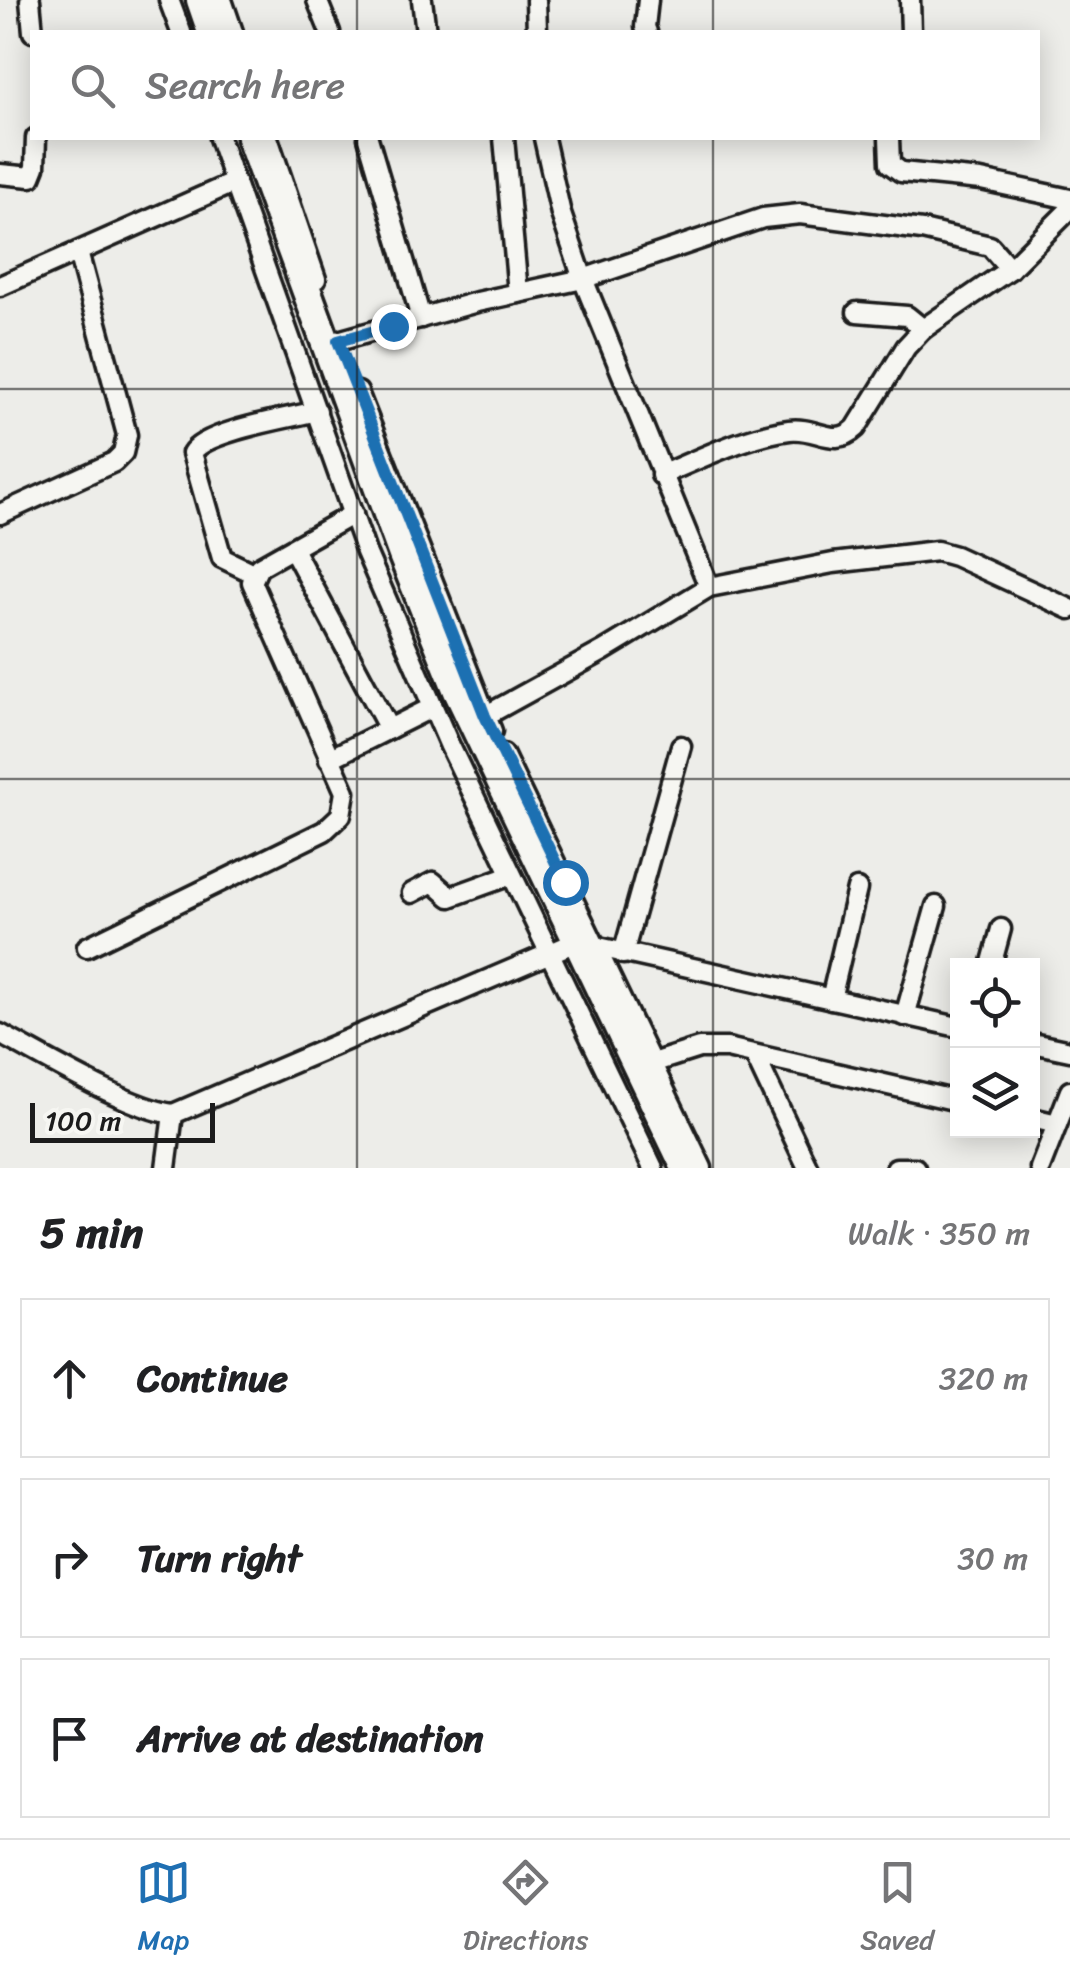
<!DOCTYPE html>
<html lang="en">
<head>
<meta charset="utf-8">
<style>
	body { margin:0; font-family:Sriracha,sans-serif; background:#f2f2f2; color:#202124 }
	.controls { position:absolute; right:30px; bottom:30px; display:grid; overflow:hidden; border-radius:0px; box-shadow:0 5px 25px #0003 }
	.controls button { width:90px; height:90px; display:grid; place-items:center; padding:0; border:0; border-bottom:2px solid #e0e0e0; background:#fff; color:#202124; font:50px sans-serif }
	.scale { position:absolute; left:30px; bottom:25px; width:185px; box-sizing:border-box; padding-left:10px; border:5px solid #1c1c1c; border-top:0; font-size:28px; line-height:35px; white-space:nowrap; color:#1c1c1c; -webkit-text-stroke:8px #f6f6f2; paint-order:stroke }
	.stop { position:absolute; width:30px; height:30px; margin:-22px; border:8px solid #1f6fb2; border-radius:50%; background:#fff }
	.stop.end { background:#1f6fb2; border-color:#fff; box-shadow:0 2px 10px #0008 }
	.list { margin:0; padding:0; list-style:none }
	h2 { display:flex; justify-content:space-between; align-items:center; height:130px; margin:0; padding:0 40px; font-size:42px }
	h2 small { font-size:32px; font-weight:400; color:#757577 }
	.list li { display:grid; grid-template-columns:65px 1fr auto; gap:30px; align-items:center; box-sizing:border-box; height:160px; margin:0 20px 20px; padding:0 20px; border:2px solid #e0e0e0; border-radius:0px }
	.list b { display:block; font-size:38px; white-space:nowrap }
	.list em { font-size:32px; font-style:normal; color:#757577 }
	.icon { flex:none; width:55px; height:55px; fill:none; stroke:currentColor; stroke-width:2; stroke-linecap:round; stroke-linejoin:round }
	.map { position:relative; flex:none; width:1070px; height:1168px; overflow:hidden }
	.search { position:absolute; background:#fff; box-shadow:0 5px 25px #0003; left:30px; right:30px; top:30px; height:110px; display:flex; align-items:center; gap:25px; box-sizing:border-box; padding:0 35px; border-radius:0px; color:#757577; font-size:38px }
	.sheet { height:670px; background:#fff }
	nav { display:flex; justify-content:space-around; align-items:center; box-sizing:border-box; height:140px; border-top:2px solid #e0e0e0; background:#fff; font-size:28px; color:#757577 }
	nav a { display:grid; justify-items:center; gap:5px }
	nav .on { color:#1f6fb2 }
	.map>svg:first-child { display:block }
</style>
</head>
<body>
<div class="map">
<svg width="1070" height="1168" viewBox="0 0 1070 1168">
	<rect width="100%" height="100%" fill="#edede9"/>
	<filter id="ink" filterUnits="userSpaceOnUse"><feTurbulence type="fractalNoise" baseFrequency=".01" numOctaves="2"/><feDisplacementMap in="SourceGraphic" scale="20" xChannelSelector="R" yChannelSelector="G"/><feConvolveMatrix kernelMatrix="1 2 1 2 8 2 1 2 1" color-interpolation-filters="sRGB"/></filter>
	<g filter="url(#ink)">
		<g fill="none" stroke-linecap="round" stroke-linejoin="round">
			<defs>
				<g id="minor">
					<path d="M30 0 33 32"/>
					<path d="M169 0 181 32"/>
					<path d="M222 0 233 32"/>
					<path d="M317 0 330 32"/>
					<path d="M422 0 426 32"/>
					<path d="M536 0 537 32"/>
					<path d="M910 0 911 32"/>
					<path d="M647 32 645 27 648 0"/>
					<path d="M219 138 366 552 449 744 653 1168"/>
					<path d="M268 138 316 279"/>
					<path d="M368 138 421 318"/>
					<path d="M504 138 518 293"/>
					<path d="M544 138 561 214 583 279 709 587"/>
					<path d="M889 138 890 164 901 172 981 180 1070 199"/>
					<path d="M0 174 31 177 35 167 36 138"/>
					<path d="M0 286 235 182"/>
					<path d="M857 312 907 316 923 329"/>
					<path d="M338 341 477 302 583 279 763 218 800 214 922 230 990 246 1010 269 1070 209"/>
					<path d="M358 392 492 731"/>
					<path d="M661 475C702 458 745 436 789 430 816 426 834 449 856 428L906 347 923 329 1010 269"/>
					<path d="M0 514 114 462 123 453 127 435 78 252"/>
					<path d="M293 549 389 729"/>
					<path d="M255 574 222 558 192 453C205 431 290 418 317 411"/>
					<path d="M485 716 603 651 709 587 833 563 937 551 955 556 1070 609"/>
					<path d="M503 754 702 1168"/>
					<path d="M329 759 433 707"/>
					<path d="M412 893 433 882 450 897 511 875"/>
					<path d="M87 947 324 831 341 815 345 792 252 582 259 567 353 514"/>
					<path d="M623 954 681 746"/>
					<path d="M991 966 1001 929"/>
					<path d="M831 999 857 889"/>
					<path d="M905 1016 936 906"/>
					<path d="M0 1034C44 1057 127 1108 173 1114L576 942 958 1027"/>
					<path d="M1032 1043 1070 1051"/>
					<path d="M755 1056 808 1168"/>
					<path d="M652 1063 699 1048H727L958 1101"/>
					<path d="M1032 1118 1057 1124"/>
					<path d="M166 1168 173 1114"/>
					<path d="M896 1168H915"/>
					<path d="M1040 1168 1070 1091"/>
				</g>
				<g id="highway">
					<path d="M201 0 212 32"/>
					<path d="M251 138 403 555 458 691 686 1168"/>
				</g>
			</defs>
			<use href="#minor" stroke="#1c1c1c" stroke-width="25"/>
			<use href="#highway" stroke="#1c1c1c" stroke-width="35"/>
			<use href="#minor" stroke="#f6f6f2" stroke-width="18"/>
			<use href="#highway" stroke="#f6f6f2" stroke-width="28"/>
		</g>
	</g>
	<g fill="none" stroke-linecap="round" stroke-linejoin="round" filter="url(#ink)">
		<path stroke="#1f6fb2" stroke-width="12" d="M393 326 338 341 485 716 565 882"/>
	</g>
	<path fill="none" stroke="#1c1c1c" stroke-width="2.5" stroke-opacity="0.55" d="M357 0V32M713 0V32M357 138V1168M713 138V1168M0 389H1070M0 779H1070"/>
</svg>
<div class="controls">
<button><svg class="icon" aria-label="locate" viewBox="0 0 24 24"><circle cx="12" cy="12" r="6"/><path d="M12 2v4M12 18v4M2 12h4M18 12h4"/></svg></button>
<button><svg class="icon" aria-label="layers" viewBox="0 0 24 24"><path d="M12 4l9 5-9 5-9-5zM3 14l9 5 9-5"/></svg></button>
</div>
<div class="scale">100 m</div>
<div class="stop" style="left:565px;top:882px"></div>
<div class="stop end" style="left:393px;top:326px"></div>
<div class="search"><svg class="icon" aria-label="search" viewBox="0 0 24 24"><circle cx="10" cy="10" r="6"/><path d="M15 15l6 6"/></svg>Search here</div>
</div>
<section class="sheet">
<h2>5 min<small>Walk · 350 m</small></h2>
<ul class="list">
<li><svg class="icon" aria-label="ahead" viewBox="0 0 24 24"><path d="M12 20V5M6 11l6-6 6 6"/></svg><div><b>Continue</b></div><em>320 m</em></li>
<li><svg class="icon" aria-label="right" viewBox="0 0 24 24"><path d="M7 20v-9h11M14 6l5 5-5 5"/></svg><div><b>Turn right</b></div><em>30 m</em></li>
<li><svg class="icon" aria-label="arrive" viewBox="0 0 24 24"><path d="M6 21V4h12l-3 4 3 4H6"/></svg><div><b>Arrive at destination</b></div></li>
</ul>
</section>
<nav>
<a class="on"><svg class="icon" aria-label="map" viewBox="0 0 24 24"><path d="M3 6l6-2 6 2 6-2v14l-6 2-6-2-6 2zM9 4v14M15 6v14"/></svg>Map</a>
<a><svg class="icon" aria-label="directions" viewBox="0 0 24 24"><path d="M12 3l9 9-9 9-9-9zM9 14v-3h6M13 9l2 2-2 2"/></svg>Directions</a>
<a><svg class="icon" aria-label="saved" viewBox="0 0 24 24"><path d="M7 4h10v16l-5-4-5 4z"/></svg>Saved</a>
</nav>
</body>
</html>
